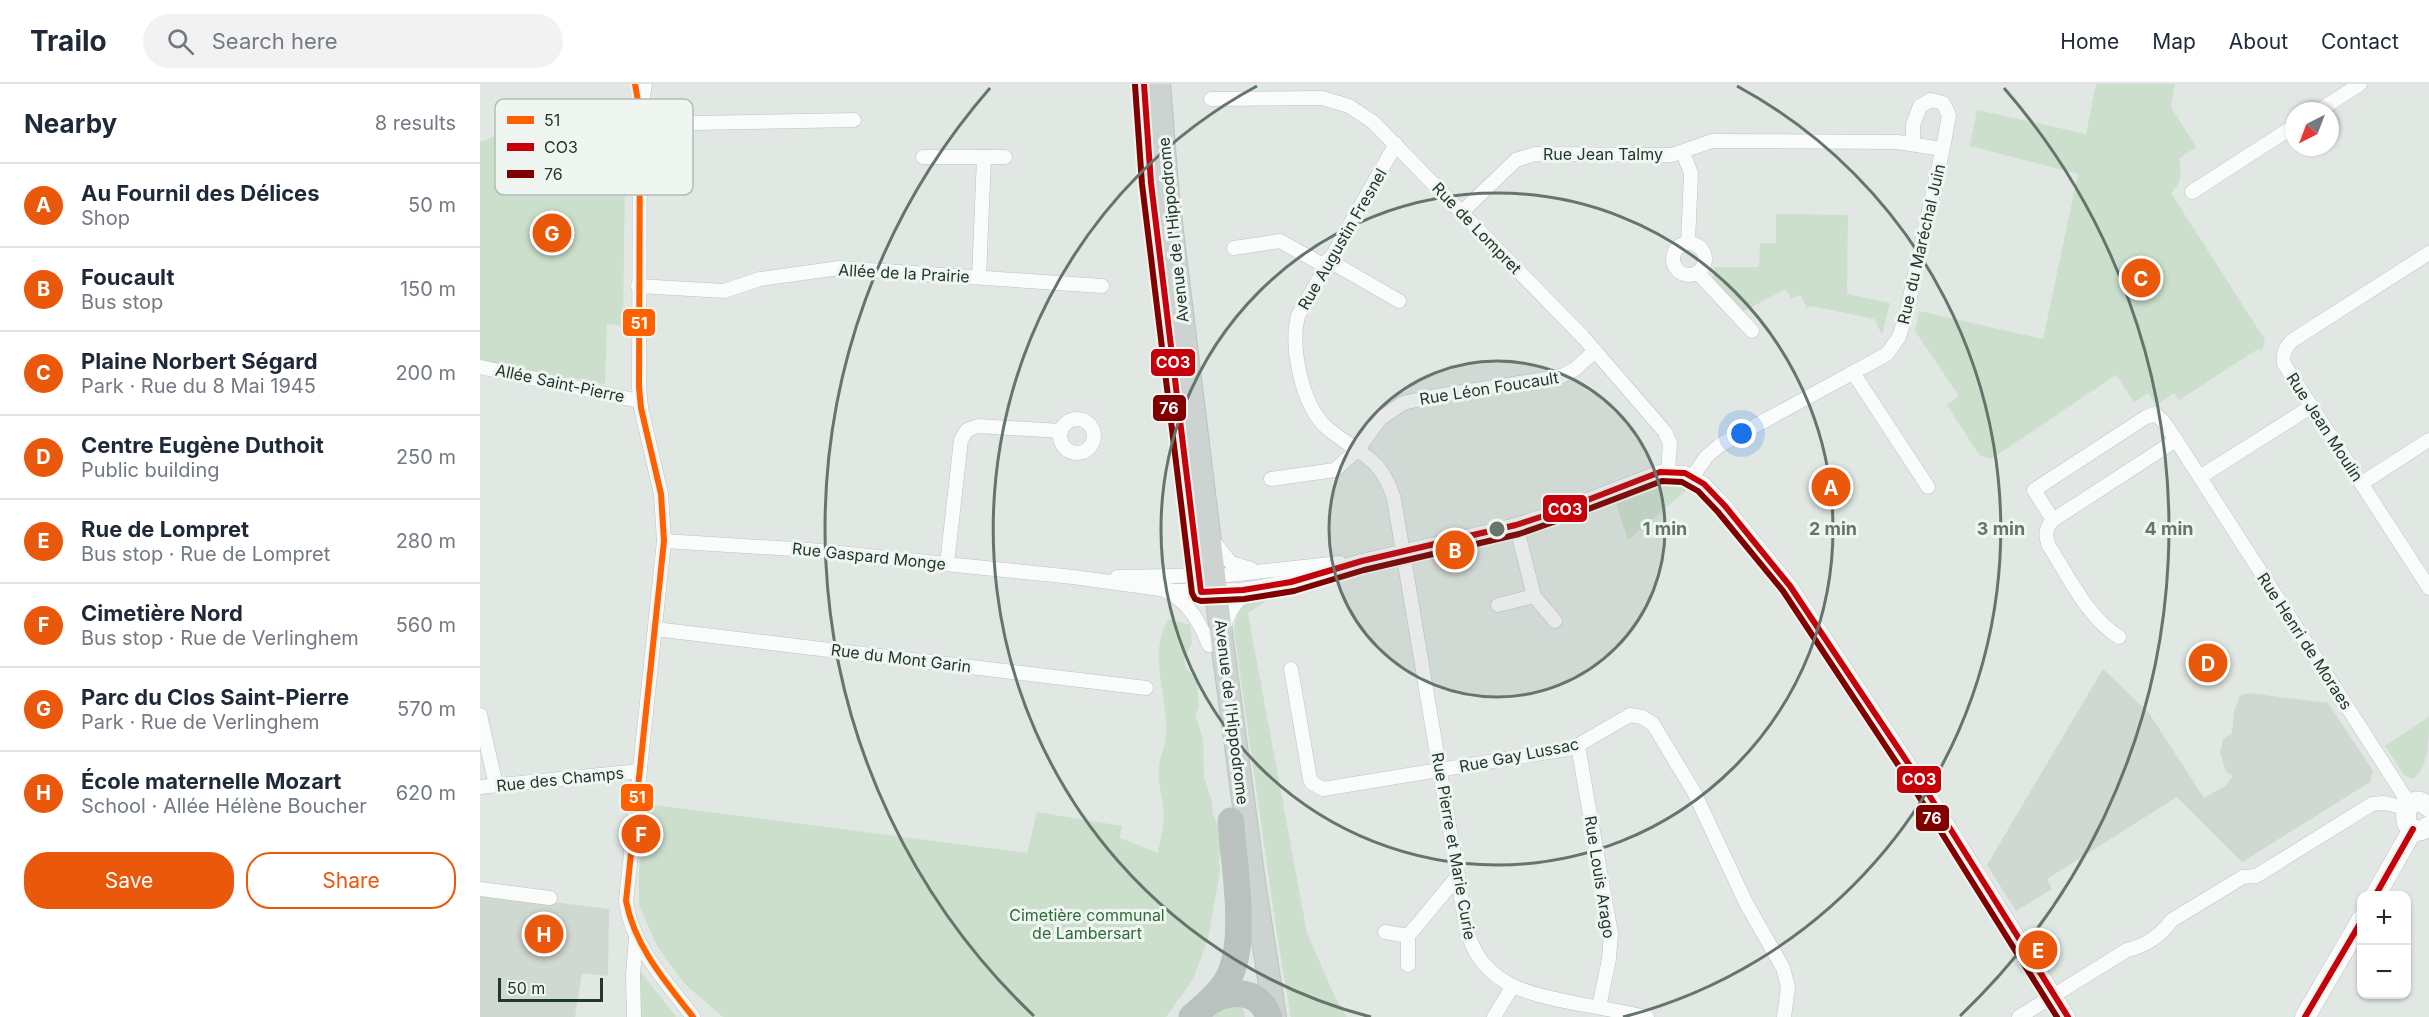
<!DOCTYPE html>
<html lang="en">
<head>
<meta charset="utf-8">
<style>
	body { margin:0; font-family:Inter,sans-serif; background:#f2f2f3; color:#1f2937 }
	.controls { position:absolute; right:18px; bottom:18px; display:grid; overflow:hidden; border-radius:12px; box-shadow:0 2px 4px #0004 }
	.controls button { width:54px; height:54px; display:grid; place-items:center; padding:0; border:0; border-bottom:2px solid #e0e1e3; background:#fff; color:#1f2937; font:30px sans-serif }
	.compass { position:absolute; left:1805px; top:18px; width:54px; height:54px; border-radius:50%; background:#fff; box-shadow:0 2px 4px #0004; rotate:222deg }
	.scale { position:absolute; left:18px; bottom:15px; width:105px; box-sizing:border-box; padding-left:6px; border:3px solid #22372d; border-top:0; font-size:16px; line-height:21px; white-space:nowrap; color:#22372d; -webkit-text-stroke:4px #eff6f1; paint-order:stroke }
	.you { position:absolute; left:1262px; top:350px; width:21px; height:21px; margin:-15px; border:4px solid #fff; border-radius:50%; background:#1a73e8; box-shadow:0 0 0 9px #1a73e833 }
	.badge { display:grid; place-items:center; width:39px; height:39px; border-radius:50%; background:#ea580c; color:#fff; font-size:20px; font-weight:700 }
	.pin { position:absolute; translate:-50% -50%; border:3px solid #fff; box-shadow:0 2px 6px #0006 }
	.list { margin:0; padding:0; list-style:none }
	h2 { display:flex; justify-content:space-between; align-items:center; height:78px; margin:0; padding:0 24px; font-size:26px }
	h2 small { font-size:20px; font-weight:400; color:#747a83 }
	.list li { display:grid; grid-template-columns:39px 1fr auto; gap:18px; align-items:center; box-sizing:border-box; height:84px; padding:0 24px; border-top:2px solid #e0e1e3 }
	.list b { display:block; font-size:22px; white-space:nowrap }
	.list p { margin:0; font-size:20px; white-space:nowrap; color:#747a83 }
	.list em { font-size:20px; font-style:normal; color:#747a83 }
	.actions { display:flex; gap:12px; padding:18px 24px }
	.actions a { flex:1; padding:14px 0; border:2px solid #ea580c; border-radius:24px; text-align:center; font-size:21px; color:#ea580c }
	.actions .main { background:#ea580c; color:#fff }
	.icon { flex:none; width:33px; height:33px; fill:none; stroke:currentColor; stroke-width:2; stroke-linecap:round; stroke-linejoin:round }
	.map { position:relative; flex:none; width:1949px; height:933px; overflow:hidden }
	header { display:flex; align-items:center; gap:36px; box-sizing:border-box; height:84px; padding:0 30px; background:#fff; border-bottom:2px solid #e0e1e3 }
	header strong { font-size:28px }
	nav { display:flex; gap:33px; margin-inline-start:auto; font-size:21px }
	.search { width:420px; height:54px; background:#f2f2f3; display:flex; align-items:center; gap:15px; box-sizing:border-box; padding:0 21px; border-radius:33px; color:#747a83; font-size:22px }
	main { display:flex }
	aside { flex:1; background:#fff }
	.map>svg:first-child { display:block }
</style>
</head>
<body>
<header>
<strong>Trailo</strong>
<div class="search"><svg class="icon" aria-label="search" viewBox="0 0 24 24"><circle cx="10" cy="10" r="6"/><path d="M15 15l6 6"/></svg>Search here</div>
<nav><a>Home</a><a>Map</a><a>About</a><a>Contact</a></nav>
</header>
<main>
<aside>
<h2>Nearby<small>8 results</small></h2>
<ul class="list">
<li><span class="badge">A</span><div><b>Au Fournil des Délices</b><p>Shop</p></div><em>50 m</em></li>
<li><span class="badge">B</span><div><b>Foucault</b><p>Bus stop</p></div><em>150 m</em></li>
<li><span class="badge">C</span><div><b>Plaine Norbert Ségard</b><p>Park · Rue du 8 Mai 1945</p></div><em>200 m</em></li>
<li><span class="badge">D</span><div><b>Centre Eugène Duthoit</b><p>Public building</p></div><em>250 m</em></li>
<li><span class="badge">E</span><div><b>Rue de Lompret</b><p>Bus stop · Rue de Lompret</p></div><em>280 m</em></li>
<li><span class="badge">F</span><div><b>Cimetière Nord</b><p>Bus stop · Rue de Verlinghem</p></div><em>560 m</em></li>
<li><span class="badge">G</span><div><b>Parc du Clos Saint-Pierre</b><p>Park · Rue de Verlinghem</p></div><em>570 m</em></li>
<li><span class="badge">H</span><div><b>École maternelle Mozart</b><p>School · Allée Hélène Boucher</p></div><em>620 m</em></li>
</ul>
<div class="actions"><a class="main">Save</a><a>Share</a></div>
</aside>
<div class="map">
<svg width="1949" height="933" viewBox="0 0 1949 933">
	<rect width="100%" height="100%" fill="#e1e7e3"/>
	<g fill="#d0d8d2">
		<path d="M1623 585 1669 629 1724 714 1745 702 1753 692 1746 687 1740 669 1743 655 1752 649 1754 627 1760 612 1768 609 1848 619 1893 687 1890 698 1762 778 1697 713 1567 795 1572 805 1536 827 1507 781Z"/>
		<path d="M0 809 129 825 128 892 102 889 95 933H0Z"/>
	</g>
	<g fill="#ccdfcd">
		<path d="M1616 0H1695L1691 23 1716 63 1699 75C1702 90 1702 98 1691 109L1785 256 1782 266 1778 265 1699 316 1694 309 1676 321 1668 309 1654 318 1636 291 1511 375 1499 371 1467 321 1479 312 1435 247 1439 227 1563 255 1598 90 1490 62 1497 26 1606 50Z"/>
		<path d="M146 14 143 242 127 240 125 300 0 277V58L78 29Z"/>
		<path d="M1296 130 1368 131 1367 210 1410 219 1402 251 1394 235 1332 222 1327 224 1320 211 1311 215 1306 205 1260 229 1231 197 1235 183H1279L1280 159H1296Z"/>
		<path d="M1191 399 1210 403 1148 456 1136 420 1176 402Z"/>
		<path d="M798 509 768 529 769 535 827 849 855 913 867 933H811L796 844 754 548C756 518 773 513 798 509Z"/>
		<path d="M689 535 710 541 712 559 704 576 706 584 717 597 719 625 715 630 723 656 724 693 731 714 733 730 744 760 739 776 740 788 728 855 713 895 686 933H243L206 901 189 879 176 860 159 821V786L167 720 547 769 557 728 642 742 640 754 678 769C680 757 683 745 684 733 684 716 677 699 679 682 680 672 686 661 686 651 689 612 666 571 689 535Z"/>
		<path d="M1949 633C1949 655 1949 686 1932 695L1924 691 1905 662Z"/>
		<path d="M158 884 196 933H158Z"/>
		<path d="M747 915 761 918 765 933H725Z"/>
	</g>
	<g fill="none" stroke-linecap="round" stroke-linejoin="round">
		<defs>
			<g id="street">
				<path d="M165 0 160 29 159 303 161 324 181 410 184 457 146 817C151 862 187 898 213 933"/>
				<path d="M731 15 842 14 869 22 893 38 1103 253 1185 348 1190 359 1188 387"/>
				<path d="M1838 27 1880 0"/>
				<path d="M160 40 374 36"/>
				<path d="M916 60 818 232C810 263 822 322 847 344 879 371 900 370 914 415L986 842C999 901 1048 910 1099 920 1122 924 1144 928 1167 933"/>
				<path d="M1203 69 1211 89 1208 159"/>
				<path d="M443 73H504L499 193"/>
				<path d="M504 73H525"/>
				<path d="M1712 108 1814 42"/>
				<path d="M982 128 1036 76 1055 70 1192 71 1232 57 1417 58 1462 65"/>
				<circle cx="1209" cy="175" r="16"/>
				<path d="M754 164 800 157 845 182"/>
				<path d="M1949 169 1813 256C1805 263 1802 270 1804 280L1949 504"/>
				<path d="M848 176 919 217"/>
				<path d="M1218 189 1272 247"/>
				<path d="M158 202 244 207 280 195 359 184 622 202"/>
				<path d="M0 283 159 317"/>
				<path d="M1374 290 1448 403"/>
				<circle cx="597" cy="352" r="17"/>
				<path d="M1696 356 1930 721"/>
				<path d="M1213 392 1226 373 1240 361 1407 270 1419 253 1426 231 1464 59 1469 31 1463 19 1451 16 1440 22 1433 41V60"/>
				<path d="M1720 393 1832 322"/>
				<path d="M791 395 855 386 878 365 900 335 923 319 950 313 1082 292 1095 285 1115 267"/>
				<path d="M1882 399 1949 356"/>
				<path d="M1573 436 1554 406 1666 333 1675 330 1683 337 1696 356 1573 436C1565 445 1565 451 1569 462 1589 493 1607 533 1639 553"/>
				<path d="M184 457 330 466 593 493 695 507 763 506 825 495 882 477 1036 441 1079 427 1180 388 1205 389 1224 400 1245 422 1310 502 1444 703 1588 933"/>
				<path d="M733 457 751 479 771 485"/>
				<path d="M467 480 481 356 487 346 498 342 581 347"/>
				<path d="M637 493 748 491 860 479"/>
				<path d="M686 507C709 518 720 539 729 561"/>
				<path d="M1054 512 1075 537"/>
				<path d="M1018 521 1054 512 1036 441"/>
				<path d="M744 543C749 526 757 513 773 506"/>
				<path d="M175 545 666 604"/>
				<path d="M811 585 830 695 832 699 843 705 1093 664 1150 631 1162 633 1173 640 1214 708 1266 819 1303 884 1308 903 1304 933"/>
				<path d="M0 631 16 701"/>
				<path d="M1098 662 1131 850 1129 875 1119 923"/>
				<path d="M0 703 160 687"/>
				<path d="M0 805 70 814"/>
				<path d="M905 848 928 852 978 792"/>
				<path d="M928 852V881"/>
				<path d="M154 933 153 891 156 853"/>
				<path d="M1014 933 1032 903"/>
				<path d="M1539 933 1647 866C1665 862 1681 851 1692 836L1763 793 1776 792 1892 720 1904 719 1927 724"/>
			</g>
			<g id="secondary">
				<path d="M1949 723C1919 699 1918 765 1949 742"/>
				<path d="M1895 812 1933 745"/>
				<path d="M1825 933 1882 835"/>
			</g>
			<path id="primary" d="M679 0 688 114 742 557 774 798 795 933"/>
			<g id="highway">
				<path d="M731 917C752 905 781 906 789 933"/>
				<path d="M712 933C725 921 741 909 749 893 768 854 754 781 751 737"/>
			</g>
		</defs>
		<use href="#street" stroke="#bec4c0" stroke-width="15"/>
		<use href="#secondary" stroke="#bec5c0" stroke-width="21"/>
		<use href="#primary" stroke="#bcc3bf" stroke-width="24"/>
		<use href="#highway" stroke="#bcc3bf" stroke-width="27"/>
		<use href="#street" stroke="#fafbfb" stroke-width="14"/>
		<use href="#secondary" stroke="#fafbfb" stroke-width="20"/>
		<use href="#primary" stroke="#cdd3d0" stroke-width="22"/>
		<use href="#highway" stroke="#bac1be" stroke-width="26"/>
		<defs>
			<path id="bus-1" d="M155 0 160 29 159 303 161 324 181 410 184 457 146 817C155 863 185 897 213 933"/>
			<g id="bus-2">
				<path d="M664 0 671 99 721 508 763 506 811 498 882 477 1036 441 1079 427 1180 388 1205 389 1224 400 1245 422 1310 502 1444 703 1588 933"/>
				<path d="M1895 812 1933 745"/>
				<path d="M1825 933 1882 836"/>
			</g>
			<path id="bus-3" d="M655 1 662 100 712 509 715 515 721 517 764 515 814 507 884 486 1039 450 1082 435 1182 397 1202 398 1218 407 1238 428 1303 507 1436 708 1577 933"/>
		</defs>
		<use href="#bus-1" stroke="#eff6f1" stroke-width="10"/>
		<use href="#bus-2" stroke="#eff6f1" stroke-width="10"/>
		<use href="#bus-3" stroke="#eff6f1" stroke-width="10"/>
		<use href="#bus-1" stroke="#ff6000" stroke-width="6"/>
		<use href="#bus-2" stroke="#c5000a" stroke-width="6"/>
		<use href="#bus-3" stroke="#800000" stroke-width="6"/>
	</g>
	<circle cx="1017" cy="445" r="168" fill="#65756d" fill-opacity=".12"/>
	<g fill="none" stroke="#65756d" stroke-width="3">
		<circle cx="1017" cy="445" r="168"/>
		<circle cx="1017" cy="445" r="336"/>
		<path d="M891 933A504 504 0 0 1 777 2M1257 2A504 504 0 0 1 1143 933"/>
		<path d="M554 932A672 672 0 0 1 510 4M1524 4A672 672 0 0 1 1480 932"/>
	</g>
	<g text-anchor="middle" stroke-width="6" stroke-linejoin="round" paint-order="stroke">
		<g font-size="16" fill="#22372d" stroke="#eff6f1">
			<text x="1123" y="76">Rue Jean Talmy</text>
			<text transform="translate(997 144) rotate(46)" y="6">Rue de Lompret</text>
			<text transform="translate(693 146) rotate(-96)" y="6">Avenue de l'Hippodrome</text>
			<text transform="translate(862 155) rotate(-60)" y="6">Rue Augustin Fresnel</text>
			<text transform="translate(1441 160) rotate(-77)" y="6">Rue du Maréchal Juin</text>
			<text transform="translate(424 189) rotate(3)" y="6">Allée de la Prairie</text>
			<text transform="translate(80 299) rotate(12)" y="6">Allée Saint-Pierre</text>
			<text transform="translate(1009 304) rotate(-9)" y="6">Rue Léon Foucault</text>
			<text transform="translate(1845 343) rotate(57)" y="6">Rue Jean Moulin</text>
			<text transform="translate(389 472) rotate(6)" y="6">Rue Gaspard Monge</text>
			<text transform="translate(1825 557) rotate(57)" y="6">Rue Henri de Moraes</text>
			<text transform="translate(421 574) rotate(7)" y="6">Rue du Mont Garin</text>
			<text transform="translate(752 628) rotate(83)" y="6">Avenue de l'Hippodrome</text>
			<text transform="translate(1039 671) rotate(-11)" y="6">Rue Gay Lussac</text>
			<text transform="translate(80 695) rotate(-6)" y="6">Rue des Champs</text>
			<text transform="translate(974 762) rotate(80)" y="6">Rue Pierre et Marie Curie</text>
			<text transform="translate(1120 793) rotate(81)" y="6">Rue Louis Arago</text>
		</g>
		<g font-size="16" fill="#306a39" stroke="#eff6f1">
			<text x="607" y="837">Cimetière communal<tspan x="607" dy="18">de Lambersart</tspan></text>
		</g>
	</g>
	<rect x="15" y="15" width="198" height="96" rx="9" fill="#eff6f1" stroke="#b2bdb6" stroke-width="1.5"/>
	<rect x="27" y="32" width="27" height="8" fill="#ff6000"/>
	<rect x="27" y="59" width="27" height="8" fill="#c5000a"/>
	<rect x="27" y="86" width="27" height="8" fill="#800000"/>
	<g font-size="16" fill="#22372d">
		<text x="64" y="42">51</text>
		<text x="64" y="69">CO3</text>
		<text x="64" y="96">76</text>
	</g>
	<circle cx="1017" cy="445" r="9" fill="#65756d" stroke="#eff6f1" stroke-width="3"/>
	<g font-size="18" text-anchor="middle" font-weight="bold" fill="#65756d" stroke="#eff6f1" stroke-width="6" stroke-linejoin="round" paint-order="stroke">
		<text x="1185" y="451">1 min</text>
		<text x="1353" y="451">2 min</text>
		<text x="1521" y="451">3 min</text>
		<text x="1689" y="451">4 min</text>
	</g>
	<g stroke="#eff6f1" stroke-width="2">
		<rect x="142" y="224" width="34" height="29" rx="6" fill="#ff6000"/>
		<rect x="670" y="264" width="46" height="29" rx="6" fill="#c5000a"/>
		<rect x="672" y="310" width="35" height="28" rx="6" fill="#800000"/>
		<rect x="1062" y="410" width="46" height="29" rx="6" fill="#c5000a"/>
		<rect x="1416" y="681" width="46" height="29" rx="6" fill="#c5000a"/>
		<rect x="140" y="699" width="34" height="29" rx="6" fill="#ff6000"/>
		<rect x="1435" y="720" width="35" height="28" rx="6" fill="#800000"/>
	</g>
	<g font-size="16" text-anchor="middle" font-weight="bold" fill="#fff">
		<text x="159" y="245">51</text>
		<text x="693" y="284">CO3</text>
		<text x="689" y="330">76</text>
		<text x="1085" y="431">CO3</text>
		<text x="1439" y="701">CO3</text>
		<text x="157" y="719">51</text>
		<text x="1452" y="740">76</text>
	</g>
</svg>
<div class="controls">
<button>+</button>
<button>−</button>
</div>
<svg class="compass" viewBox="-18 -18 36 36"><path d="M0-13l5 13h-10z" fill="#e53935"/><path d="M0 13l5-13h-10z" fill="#747a83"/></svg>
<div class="scale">50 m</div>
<div class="you"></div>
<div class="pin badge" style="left:1351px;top:403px">A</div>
<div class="pin badge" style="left:975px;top:466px">B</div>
<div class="pin badge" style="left:1661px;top:194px">C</div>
<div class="pin badge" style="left:1728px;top:579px">D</div>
<div class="pin badge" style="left:1558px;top:866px">E</div>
<div class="pin badge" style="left:161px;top:750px">F</div>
<div class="pin badge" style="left:72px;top:149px">G</div>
<div class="pin badge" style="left:64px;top:850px">H</div>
</div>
</main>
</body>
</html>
